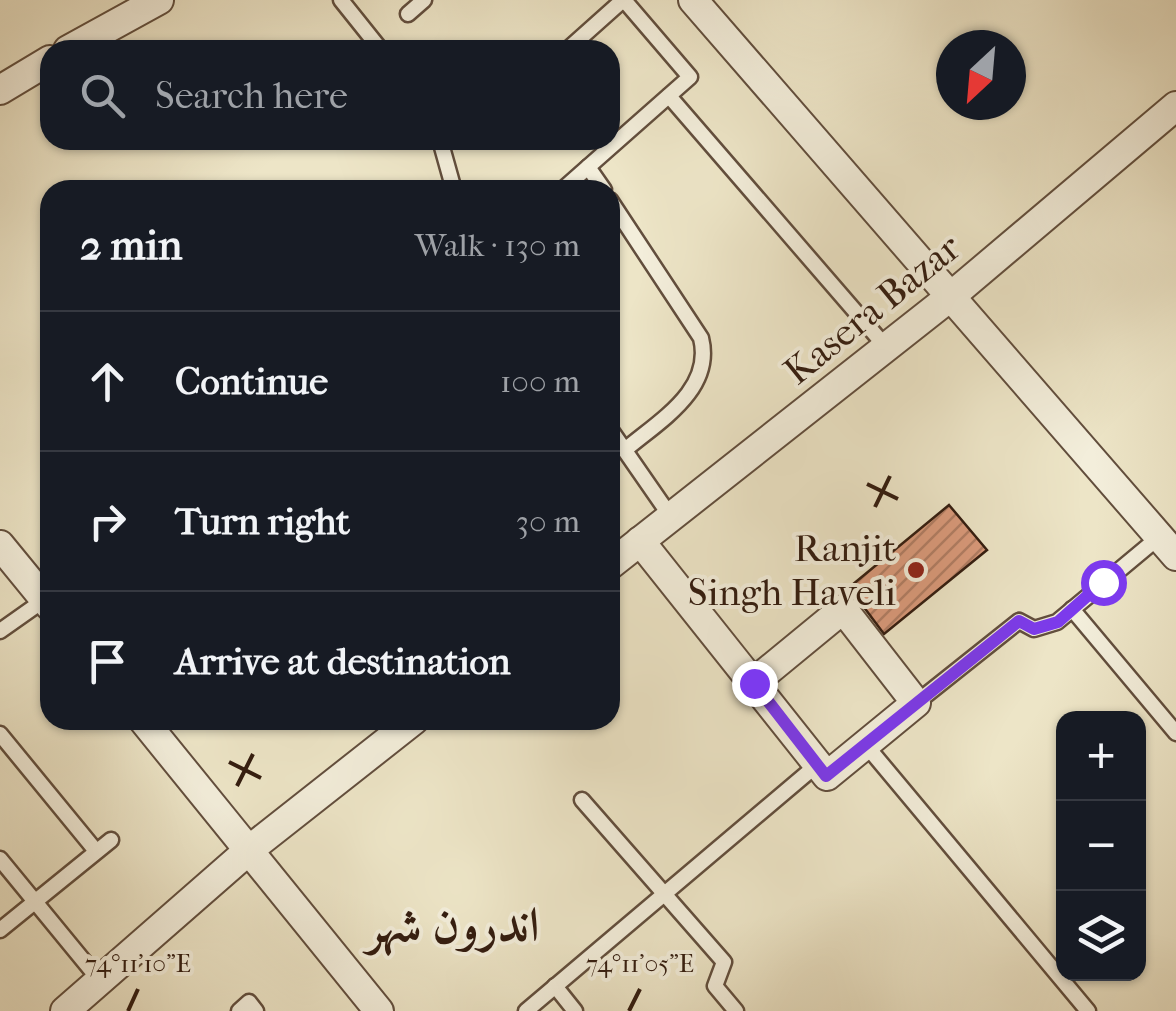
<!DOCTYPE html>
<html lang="en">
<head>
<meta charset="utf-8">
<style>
	body { margin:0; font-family:"IM FELL French Canon",Amiri,serif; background:#20242c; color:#f1f3f6 }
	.controls { position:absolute; right:30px; bottom:30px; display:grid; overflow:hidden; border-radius:20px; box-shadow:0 2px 8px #0004 }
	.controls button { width:90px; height:90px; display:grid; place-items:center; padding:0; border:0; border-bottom:2px solid #363941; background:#171b24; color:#f1f3f6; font:50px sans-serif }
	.compass { position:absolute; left:936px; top:30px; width:90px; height:90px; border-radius:50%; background:#171b24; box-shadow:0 2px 8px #0004; rotate:206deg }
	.stop { position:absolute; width:30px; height:30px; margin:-22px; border:8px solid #7c3aed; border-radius:50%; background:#fff }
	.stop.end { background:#7c3aed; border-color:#fff; box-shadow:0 2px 10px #0008 }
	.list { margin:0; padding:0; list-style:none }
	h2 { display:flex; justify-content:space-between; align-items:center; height:130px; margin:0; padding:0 40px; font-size:42px }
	h2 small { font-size:32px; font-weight:400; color:#9ea1a6 }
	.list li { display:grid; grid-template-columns:65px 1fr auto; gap:30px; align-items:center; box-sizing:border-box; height:140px; padding:0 40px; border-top:2px solid #363941 }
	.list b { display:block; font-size:38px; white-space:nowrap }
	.list em { font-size:32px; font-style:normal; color:#9ea1a6 }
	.icon { flex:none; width:55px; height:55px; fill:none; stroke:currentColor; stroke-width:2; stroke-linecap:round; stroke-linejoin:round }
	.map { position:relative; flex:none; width:1176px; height:1011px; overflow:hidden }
	.search { position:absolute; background:#171b24; box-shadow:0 2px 8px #0004; left:40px; top:40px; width:580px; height:110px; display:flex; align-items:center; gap:25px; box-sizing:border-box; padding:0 35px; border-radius:30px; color:#9ea1a6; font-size:38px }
	.panel { position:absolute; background:#171b24; box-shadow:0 2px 8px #0004; left:40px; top:180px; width:580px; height:550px; border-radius:30px }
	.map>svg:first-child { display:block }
</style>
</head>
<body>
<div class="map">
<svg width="1176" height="1011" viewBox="0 0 1176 1011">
	<defs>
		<pattern id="building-hatch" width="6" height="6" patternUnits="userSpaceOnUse" patternTransform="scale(2.5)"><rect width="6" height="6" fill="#da9a7b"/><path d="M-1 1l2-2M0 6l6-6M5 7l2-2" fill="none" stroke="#b17d63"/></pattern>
	</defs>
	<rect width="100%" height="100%" fill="#ede5c7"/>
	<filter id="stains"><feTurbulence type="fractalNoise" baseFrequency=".002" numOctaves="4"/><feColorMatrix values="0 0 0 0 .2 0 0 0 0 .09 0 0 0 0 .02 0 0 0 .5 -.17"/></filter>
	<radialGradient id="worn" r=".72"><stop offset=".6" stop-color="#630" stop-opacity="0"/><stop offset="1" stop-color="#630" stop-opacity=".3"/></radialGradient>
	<path fill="url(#building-hatch)" stroke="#331c0f" stroke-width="2.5" d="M949 505 987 550 884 634 857 598 846 590Z"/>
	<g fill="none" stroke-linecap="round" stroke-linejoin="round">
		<defs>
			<g id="lane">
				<path d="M341 0 381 50"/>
				<path d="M408 14 424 0"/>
				<path d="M567 50 623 0"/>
				<path d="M669 96 886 347"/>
				<path d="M440 140 454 190"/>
				<path d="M588 167 604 190"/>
				<path d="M562 190 690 77 624 0"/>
				<path d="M610 200 701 338C714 390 659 421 625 450"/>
				<path d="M610 429 671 517"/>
				<path d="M1072 609 1176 733"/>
				<path d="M0 631 44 600"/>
				<path d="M916 703 1019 621 1034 629 1057 622 1159 537"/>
				<path d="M0 734 96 851"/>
				<path d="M865 744 1088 1011"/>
				<path d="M582 800 724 962 715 986 736 1011"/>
				<path d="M0 859 101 982"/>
				<path d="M0 930 111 840"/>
				<path d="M555 986 575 1011"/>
				<path d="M239 1011 249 1002 256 1011"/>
				<path d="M526 1011 818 764"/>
			</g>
			<g id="street">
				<path d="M693 0 1176 556"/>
				<path d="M68 50 159 0"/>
				<path d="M0 90 50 60"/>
				<path d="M640 541 827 776 916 703 843 609 753 683"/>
				<path d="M0 545 50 606"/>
				<path d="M610 565 950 297 1176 106"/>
				<path d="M143 720 379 1011"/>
				<path d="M65 1011 249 850 414 720"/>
			</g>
		</defs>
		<use href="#lane" stroke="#624e3d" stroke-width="19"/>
		<use href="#street" stroke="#624e3d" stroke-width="32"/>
		<use href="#lane" stroke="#f3eedb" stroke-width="14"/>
		<use href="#street" stroke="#f3eedb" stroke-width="28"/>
	</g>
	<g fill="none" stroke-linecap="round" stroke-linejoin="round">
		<path stroke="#7c3aed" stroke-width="12" d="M754 683 826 776 1019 621 1034 629 1058 622 1103 582"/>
	</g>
	<path fill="none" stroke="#331c0f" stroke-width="4" d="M867 484 898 499M875 507 890 476M229 762 261 778M237 786 253 754M128 1011 138 989M629 1011 640 989"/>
	<circle fill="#8f2418" stroke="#f3eedb" stroke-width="4" cx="916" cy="570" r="10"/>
	<g text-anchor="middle" stroke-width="8" stroke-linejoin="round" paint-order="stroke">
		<g font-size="38" fill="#331c0f" stroke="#f3eedb">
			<text transform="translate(872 309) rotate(-39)" y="13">Kasera Bazar</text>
		</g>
		<g font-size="38" fill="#331c0f" stroke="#f3eedb" text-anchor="end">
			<text x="896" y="561">Ranjit<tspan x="896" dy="44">Singh Haveli</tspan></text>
		</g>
		<g font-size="48" font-weight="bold" fill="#331c0f" stroke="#f3eedb">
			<text x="453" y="941">اندرون شہر</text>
		</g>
	</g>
	<g font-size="25" text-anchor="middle" fill="#331c0f" stroke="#f3eedb" stroke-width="8" stroke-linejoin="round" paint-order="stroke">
		<text x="138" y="972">74°11'10"E</text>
		<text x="640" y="972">74°11'05"E</text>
	</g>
	<rect width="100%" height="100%" filter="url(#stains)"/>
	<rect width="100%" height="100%" fill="url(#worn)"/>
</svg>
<div class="controls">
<button>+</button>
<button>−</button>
<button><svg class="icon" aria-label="layers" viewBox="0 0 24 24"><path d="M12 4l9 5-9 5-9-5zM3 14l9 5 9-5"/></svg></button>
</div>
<svg class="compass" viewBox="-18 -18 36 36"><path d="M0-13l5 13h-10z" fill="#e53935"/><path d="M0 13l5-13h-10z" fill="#9ea1a6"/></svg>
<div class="stop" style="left:1103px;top:582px"></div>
<div class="stop end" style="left:754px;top:683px"></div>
<div class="search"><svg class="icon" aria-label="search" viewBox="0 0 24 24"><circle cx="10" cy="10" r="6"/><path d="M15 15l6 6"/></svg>Search here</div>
<section class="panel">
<h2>2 min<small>Walk · 130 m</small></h2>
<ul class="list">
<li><svg class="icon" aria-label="ahead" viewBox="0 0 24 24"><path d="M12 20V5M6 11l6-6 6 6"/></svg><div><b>Continue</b></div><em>100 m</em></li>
<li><svg class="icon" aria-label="right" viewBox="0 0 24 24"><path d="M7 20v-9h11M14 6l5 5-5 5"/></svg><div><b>Turn right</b></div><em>30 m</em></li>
<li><svg class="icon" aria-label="arrive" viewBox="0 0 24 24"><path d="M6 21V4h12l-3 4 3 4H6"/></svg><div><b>Arrive at destination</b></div></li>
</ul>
</section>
</div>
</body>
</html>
